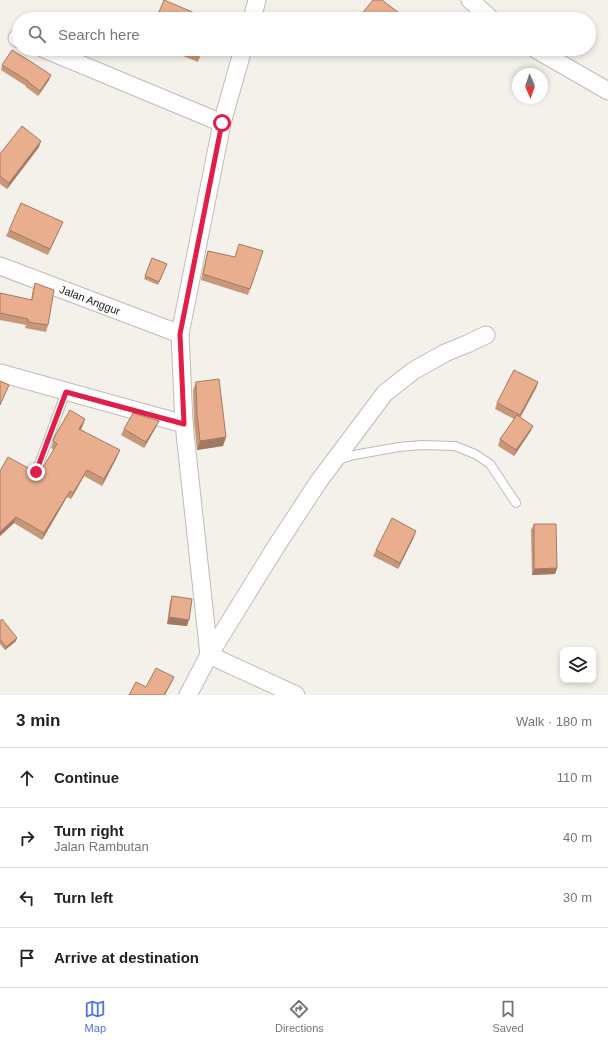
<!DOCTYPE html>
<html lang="en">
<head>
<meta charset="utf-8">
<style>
	body { margin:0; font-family:Helvetica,sans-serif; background:#f2f2f2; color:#222 }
	.controls { position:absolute; right:12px; bottom:12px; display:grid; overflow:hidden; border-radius:8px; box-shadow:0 2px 6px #0003 }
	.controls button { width:36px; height:36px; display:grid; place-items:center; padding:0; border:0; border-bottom:1px solid #e0e0e0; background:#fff; color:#222; font:20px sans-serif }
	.compass { position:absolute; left:512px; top:68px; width:36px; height:36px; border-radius:50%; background:#fff; box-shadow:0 2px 6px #0003; rotate:178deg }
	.stop { position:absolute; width:12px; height:12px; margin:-9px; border:3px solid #e11d48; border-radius:50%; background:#fff }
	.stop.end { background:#e11d48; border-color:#fff; box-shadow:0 1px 4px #0008 }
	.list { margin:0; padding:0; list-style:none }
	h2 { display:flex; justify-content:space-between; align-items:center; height:52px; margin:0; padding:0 16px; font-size:17px }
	h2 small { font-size:13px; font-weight:400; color:#767676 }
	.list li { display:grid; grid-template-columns:26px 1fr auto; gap:12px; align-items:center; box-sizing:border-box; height:60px; padding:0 16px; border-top:1px solid #e0e0e0 }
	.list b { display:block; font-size:15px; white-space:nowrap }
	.list p { margin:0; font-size:13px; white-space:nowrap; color:#767676 }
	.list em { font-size:13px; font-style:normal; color:#767676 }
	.icon { flex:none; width:22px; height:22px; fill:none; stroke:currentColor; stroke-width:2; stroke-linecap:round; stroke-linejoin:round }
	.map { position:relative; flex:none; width:608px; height:695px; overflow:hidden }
	.search { position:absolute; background:#fff; box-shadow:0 2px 6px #0003; left:12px; right:12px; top:12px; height:44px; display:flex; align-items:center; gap:10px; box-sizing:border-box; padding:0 14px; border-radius:22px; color:#767676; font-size:15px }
	.sheet { height:292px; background:#fff }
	nav { display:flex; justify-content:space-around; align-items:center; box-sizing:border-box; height:56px; border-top:1px solid #e0e0e0; background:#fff; font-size:11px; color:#767676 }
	nav a { display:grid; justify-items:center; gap:2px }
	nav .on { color:#5074e8 }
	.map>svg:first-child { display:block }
</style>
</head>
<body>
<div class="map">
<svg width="608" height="695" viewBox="0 0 608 695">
	<rect width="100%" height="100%" fill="#f3f1e9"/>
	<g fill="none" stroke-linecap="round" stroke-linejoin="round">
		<defs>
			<g id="service">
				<path d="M338 460 354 455 399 447 422 445 455 446 475 454 490 464 516 503"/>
				<path d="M36 472 66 392"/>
			</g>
			<g id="minor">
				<path d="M470 0 491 19"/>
				<path d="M252 19 257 0"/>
				<path d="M17 38 19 39"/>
				<path d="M44 49 222 123"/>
				<path d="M535 49 608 91"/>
				<path d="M0 266 180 334"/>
				<path d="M0 373 184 424"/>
				<path d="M188 695 209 655 184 424 180 334 222 123 243 49"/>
				<path d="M296 695 209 655 277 545 319 481 385 393 413 371 445 353 467 344 486 335"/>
			</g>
		</defs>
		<use href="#service" stroke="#bebcb5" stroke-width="10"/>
		<use href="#minor" stroke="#bebcb5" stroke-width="19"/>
		<use href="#service" stroke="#fff" stroke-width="8"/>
		<use href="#minor" stroke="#fff" stroke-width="17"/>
	</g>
	<g fill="#c89679">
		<path d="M360 16 407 19H359Z"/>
		<path d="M165 49H203L198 62Z"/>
		<path d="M2 65 49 80 38 96 26 87V86L1 70Z"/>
		<path d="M39 147 7 189 0 184V154Z"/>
		<path d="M63 222 48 255 6 236 9 230Z"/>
		<path d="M208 251 235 257 263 251 248 295 201 280 206 257Z"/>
		<path d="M152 258 167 264 158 285 144 279Z"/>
		<path d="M35 283 48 325 46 332 25 328 26 325 0 320V293L31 300 33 289Z"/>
		<path d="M196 382 226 437 223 446 197 450 194 423 193 390Z"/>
		<path d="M538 382 536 388 520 418 533 426 530 432 514 456 498 446 500 439 514 419 495 409 497 403Z"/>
		<path d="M83 425 81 429 117 457 102 486 84 476 71 499 67 497 42 540 14 523 0 536V471L39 474 54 450 51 448 56 434Z"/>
		<path d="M156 427 144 448 121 435 124 429Z"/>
		<path d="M534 524 557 568 555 574 532 575 531 530Z"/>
		<path d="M414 537 398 569 373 556 376 550Z"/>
		<path d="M172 596 187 626 167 624 170 602Z"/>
		<path d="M0 621 16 641 5 650 0 644Z"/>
	</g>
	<g fill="#a27a63">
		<path d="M51 75 49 80 38 96 40 91Z"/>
		<path d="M41 141 39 147 7 189 9 183Z"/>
		<path d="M538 382 536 388 518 421 520 415Z"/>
		<path d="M85 419 83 425 77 435 79 429Z"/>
		<path d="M159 421 156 427 144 448 146 442Z"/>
		<path d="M533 426 530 432 514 456 516 450Z"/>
		<path d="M226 437 223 446 197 450 200 441Z"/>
		<path d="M120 450 117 457 102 486 104 479Z"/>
		<path d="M87 470 84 476 71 499 73 493Z"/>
		<path d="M70 491 67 497 42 540 44 533Z"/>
		<path d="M16 517 14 523 0 536V532Z"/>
		<path d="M416 531 414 537 398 569 400 563Z"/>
		<path d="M557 568 555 574 532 575 534 569Z"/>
		<path d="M169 617 189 620 187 626 167 624Z"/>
		<path d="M17 638 16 641 5 650 6 647Z"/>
		<path d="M174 677 172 682 165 695H164Z"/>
	</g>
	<g fill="#e8ae8d" stroke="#a27a63">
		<path d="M164 0 209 19H156Z"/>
		<path d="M373 0H382L407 19H365L360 16Z"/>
		<path d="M190 49H203L201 53Z"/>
		<path d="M12 50 33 63 51 75 40 91 28 82V81L2 65Z"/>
		<path d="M22 126 41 141 9 183 0 176V154Z"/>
		<path d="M21 203 63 222 50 249 9 230Z"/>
		<path d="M239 244 263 251 250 289 203 274 208 251 235 257Z"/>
		<path d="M152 258 167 264 159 282 145 276Z"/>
		<path d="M35 283 54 290 48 325 28 322V319L0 313V293L32 300Z"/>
		<path d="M514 370 538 382 520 415 497 403Z"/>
		<path d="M219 379 226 437 200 441 197 414 196 382Z"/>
		<path d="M0 381 9 385 0 405Z"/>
		<path d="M70 410 85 419 79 429 120 450 104 479 87 470 73 493 70 491 44 533 16 517 0 532V471L8 457 39 474 57 444 53 441 56 434Z"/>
		<path d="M133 413 159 421 146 442 124 429Z"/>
		<path d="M517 415 533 426 516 450 500 439Z"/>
		<path d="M392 518 416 531 400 563 376 550Z"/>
		<path d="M534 524H556L557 568 534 569Z"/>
		<path d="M172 596 192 599 189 620 169 617Z"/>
		<path d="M2 619 17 638 6 647 0 639V621Z"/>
		<path d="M156 668 174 677 164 695H129L136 682 146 687Z"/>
	</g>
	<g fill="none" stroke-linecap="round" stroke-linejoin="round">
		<path stroke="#e11d48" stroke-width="5" d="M36 472 66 392 184 424 180 334 222 123"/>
	</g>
	<g text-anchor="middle" stroke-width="3" stroke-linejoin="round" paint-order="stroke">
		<g font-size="11" fill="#1c1b18" stroke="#fff">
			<text transform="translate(90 300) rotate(21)" y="4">Jalan Anggur</text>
		</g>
	</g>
</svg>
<div class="controls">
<button><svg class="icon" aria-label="layers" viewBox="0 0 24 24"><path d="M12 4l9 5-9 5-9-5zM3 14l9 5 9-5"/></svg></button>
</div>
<svg class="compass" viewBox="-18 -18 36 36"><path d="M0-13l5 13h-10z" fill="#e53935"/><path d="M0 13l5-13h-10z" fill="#767676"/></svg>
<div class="stop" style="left:222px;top:123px"></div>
<div class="stop end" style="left:36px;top:472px"></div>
<div class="search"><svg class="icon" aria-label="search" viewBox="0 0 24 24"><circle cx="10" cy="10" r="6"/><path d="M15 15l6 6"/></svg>Search here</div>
</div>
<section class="sheet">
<h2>3 min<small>Walk · 180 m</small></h2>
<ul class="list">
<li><svg class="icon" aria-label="ahead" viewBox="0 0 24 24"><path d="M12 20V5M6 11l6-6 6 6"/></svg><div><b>Continue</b></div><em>110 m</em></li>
<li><svg class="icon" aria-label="right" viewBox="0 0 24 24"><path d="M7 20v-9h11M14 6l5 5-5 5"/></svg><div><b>Turn right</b><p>Jalan Rambutan</p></div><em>40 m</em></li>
<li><svg class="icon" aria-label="left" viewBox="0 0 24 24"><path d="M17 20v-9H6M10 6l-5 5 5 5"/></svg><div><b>Turn left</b></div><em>30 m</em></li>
<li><svg class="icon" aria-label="arrive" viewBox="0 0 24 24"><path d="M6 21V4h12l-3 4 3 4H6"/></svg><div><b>Arrive at destination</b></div></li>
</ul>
</section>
<nav>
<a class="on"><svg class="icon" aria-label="map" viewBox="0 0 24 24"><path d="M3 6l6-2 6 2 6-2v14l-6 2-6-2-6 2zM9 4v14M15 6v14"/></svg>Map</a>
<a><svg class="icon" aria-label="directions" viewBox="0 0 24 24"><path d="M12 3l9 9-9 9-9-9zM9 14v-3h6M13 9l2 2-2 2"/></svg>Directions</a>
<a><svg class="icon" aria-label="saved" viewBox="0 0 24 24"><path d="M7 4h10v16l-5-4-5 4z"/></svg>Saved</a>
</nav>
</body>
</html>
